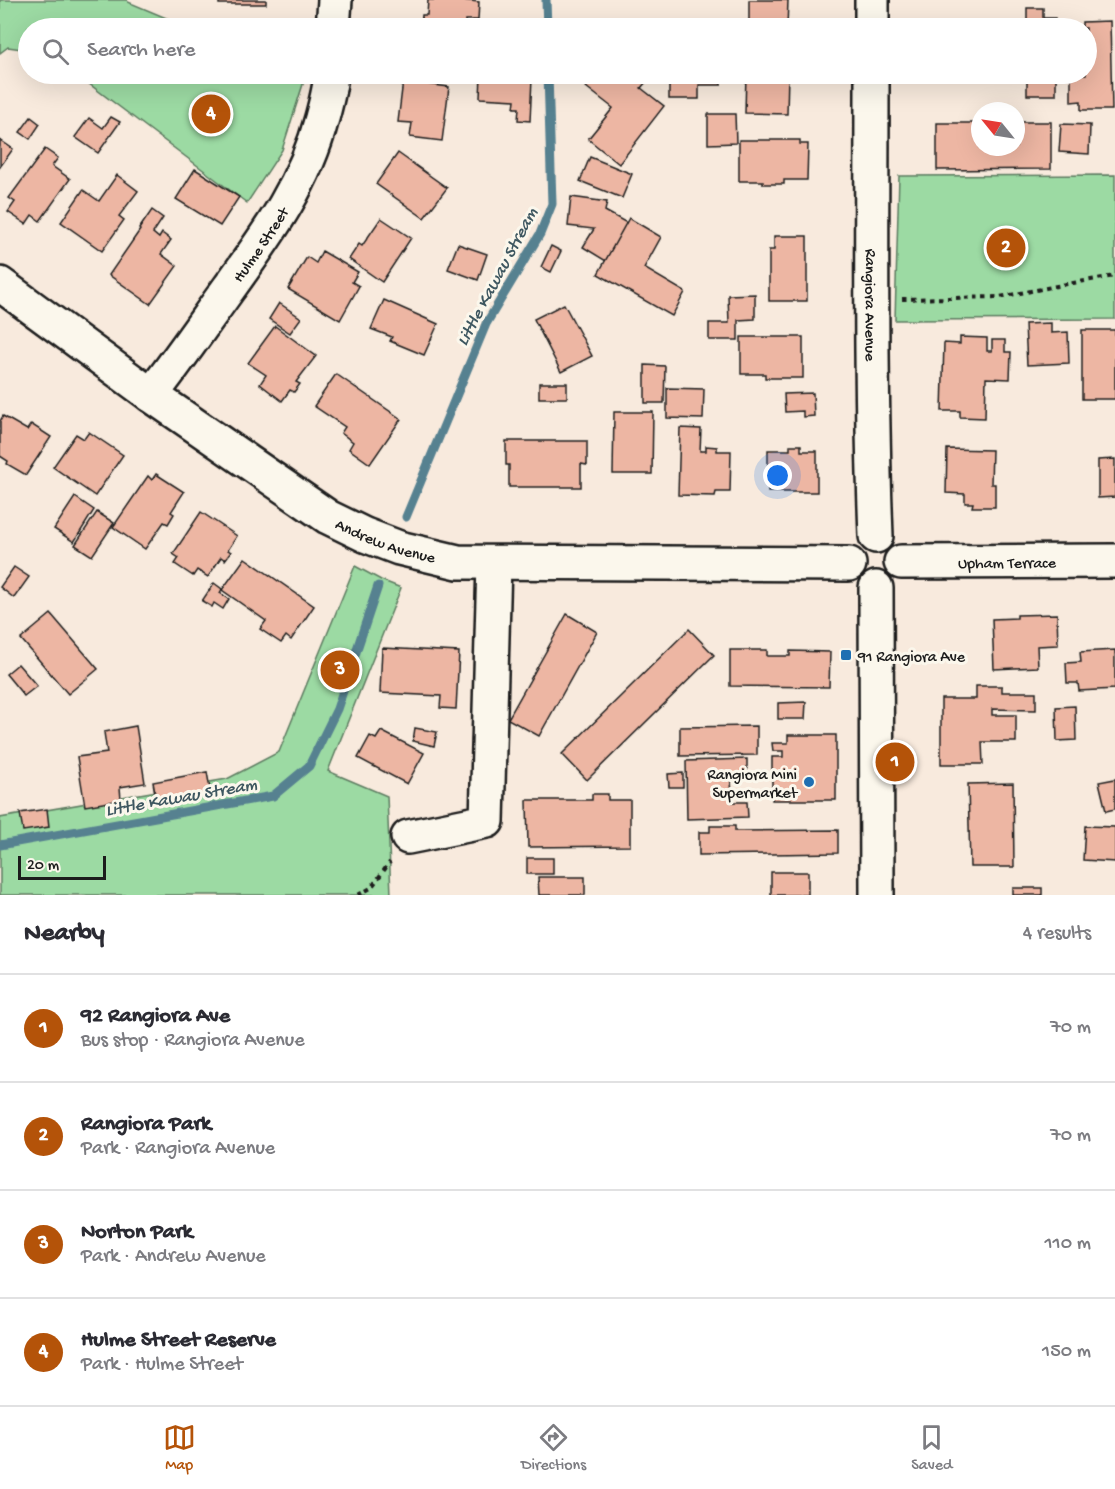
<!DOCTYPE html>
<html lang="en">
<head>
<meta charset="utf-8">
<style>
	body { margin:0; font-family:"Gochi Hand",sans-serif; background:#f2f2f3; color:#2b2b33 }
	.compass { position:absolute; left:971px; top:102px; width:54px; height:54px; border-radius:50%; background:#fff; box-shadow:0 6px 24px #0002; rotate:300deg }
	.scale { position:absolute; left:18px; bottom:15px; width:88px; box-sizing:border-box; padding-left:6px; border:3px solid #1c1c1c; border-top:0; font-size:16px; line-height:21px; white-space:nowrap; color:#1c1c1c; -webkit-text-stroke:4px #fbf7ec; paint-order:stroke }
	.you { position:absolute; left:778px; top:476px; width:21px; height:21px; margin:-15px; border:4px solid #fff; border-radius:50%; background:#1a73e8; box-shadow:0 0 0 9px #1a73e833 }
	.badge { display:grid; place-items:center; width:39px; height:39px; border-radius:50%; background:#b45309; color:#fff; font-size:20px; font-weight:700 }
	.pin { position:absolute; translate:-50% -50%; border:3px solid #fff; box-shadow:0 2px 6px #0006 }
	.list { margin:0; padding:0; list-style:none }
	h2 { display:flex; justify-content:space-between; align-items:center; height:78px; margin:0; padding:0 24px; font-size:26px }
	h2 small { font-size:20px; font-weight:400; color:#7c7c81 }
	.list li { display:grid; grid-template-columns:39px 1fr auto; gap:18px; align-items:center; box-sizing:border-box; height:108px; padding:0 24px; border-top:2px solid #e1e1e2 }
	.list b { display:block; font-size:22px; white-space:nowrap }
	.list p { margin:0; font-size:20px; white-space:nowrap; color:#7c7c81 }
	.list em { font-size:20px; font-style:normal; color:#7c7c81 }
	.icon { flex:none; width:33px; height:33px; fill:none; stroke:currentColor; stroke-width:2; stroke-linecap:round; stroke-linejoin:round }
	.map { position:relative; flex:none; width:1115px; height:895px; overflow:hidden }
	.search { position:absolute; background:#fff; box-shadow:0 6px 24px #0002; left:18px; right:18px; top:18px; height:66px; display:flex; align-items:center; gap:15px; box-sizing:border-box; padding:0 21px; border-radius:33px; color:#7c7c81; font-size:22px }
	.sheet { height:510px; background:#fff }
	nav { display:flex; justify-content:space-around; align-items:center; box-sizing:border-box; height:84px; border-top:2px solid #e1e1e2; background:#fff; font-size:16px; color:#7c7c81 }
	nav a { display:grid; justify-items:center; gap:3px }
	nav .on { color:#b45309 }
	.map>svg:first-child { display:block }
</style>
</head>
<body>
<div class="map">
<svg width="1115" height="895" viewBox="0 0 1115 895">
	<rect width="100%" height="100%" fill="#f8eadd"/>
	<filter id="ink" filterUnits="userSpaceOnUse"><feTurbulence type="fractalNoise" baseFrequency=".0167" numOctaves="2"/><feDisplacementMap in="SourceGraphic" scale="12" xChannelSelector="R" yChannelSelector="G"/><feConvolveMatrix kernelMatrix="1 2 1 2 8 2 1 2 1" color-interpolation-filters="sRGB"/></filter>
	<g filter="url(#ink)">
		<g fill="#9cdaa3" stroke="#5c7b60" stroke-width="1.5">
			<path d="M0 0H127L128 2 190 28H28V50L8 47 0 53Z"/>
			<path d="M76 74H295L305 78 282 150 247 203Z"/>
			<path d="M1115 175V319L895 320 899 176Z"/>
			<path d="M355 566 381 580 401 588 328 771 387 796 391 895H0V818L227 779 279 752Z"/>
		</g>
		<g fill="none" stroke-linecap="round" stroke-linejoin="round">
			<g stroke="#568190" stroke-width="9">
				<path d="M546 0 547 28"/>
				<path d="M406 517 486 324 540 234 552 204 548 74"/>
				<path d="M0 845 273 796 309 766 337 709 378 586"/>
			</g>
		</g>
		<g fill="#edb6a3" stroke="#1c1c1c" stroke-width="1.5">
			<rect x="219" y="0" width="47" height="4"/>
			<path d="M428 0H461L479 2 478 20H465V28H421L422 15H427Z"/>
			<path d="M749 0H788L787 28H749Z"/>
			<path d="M1027 8H1043V18H1055V28H1020V22H1027Z"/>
			<path d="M1110 21 1112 110H1081V101L1071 102V74H1086V28H1082V22Z"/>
			<path d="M961 23 992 24V28H961Z"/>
			<path d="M597 74H636L647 81 641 88 664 106 619 164 588 139 613 108 586 87Z"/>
			<path d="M669 74H721V85H699V99H669Z"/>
			<path d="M746 74H788L787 114 745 113Z"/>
			<path d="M949 74H992V79L949 78Z"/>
			<rect x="1027" y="74" width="29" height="21"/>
			<path d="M481 75 532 78 530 121 518 120 519 108H514L515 100 480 98Z"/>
			<path d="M403 81 449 87 442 141 410 137 412 123 398 122Z"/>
			<path d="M708 114H735L736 143 708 144Z"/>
			<path d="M31 117 40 124 30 139 20 132Z"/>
			<path d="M111 117 120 122 98 153 75 137 89 118 103 128Z"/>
			<path d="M1016 122H1051V169L937 170V123H980V147H1016Z"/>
			<path d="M1061 124 1090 125 1089 154 1059 152Z"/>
			<path d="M0 140 13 149 0 167Z"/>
			<path d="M739 140H800V144H808L807 180H784V184H763V181H739Z"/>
			<path d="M45 149 58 158 52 166 70 179 40 221 32 215 26 224 8 212 15 202 9 198Z"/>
			<path d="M398 153 447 188 424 218 376 184Z"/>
			<path d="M590 157 632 174 622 198 580 181Z"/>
			<path d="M195 169 239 197 220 226 176 199Z"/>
			<path d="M117 175 138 191 119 216 124 220 102 251 61 222 83 190 99 201Z"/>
			<path d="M571 197 607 202 605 211 627 223 606 261 583 247 594 229 568 226Z"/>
			<path d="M152 210 163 218 153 233 159 238 162 233 171 240 161 254 177 266 150 304 109 275 140 230 139 229Z"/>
			<path d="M381 218 411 238 382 282 349 259 359 244 362 246Z"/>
			<path d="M629 218 661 237 644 268 685 292 672 316 598 274Z"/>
			<path d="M774 236H807V301H769V250H774Z"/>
			<path d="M458 244 487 254 478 280 448 269Z"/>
			<path d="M551 246 561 251 551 272 541 267Z"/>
			<path d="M322 251 358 272 352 282 359 286 340 320 288 289 307 257 316 263Z"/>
			<path d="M755 294V319L738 320V340H709V323H729L728 295Z"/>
			<path d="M384 300 438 324 424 355 390 341 392 337 371 329Z"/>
			<path d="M279 303 301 318 290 333 269 319Z"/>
			<path d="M564 304 592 356 561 372 534 319Z"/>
			<path d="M1051 323V333L1068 332 1069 363 1027 365 1025 324Z"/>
			<path d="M275 326 316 356 296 382 300 384 294 392 290 390 282 401 260 384 266 375 248 363Z"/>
			<rect x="1082" y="330" width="33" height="69"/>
			<path d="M741 337H803V378H765V374H741Z"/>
			<path d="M960 337 987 338V351H992V340H1005V352H1011L1010 379 986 378 985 418 960 417V411H942L944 343 960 344Z"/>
			<path d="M645 365 665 366 664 403H645Z"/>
			<path d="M336 374 401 419 370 464 349 449 353 442 341 433 345 427 314 406Z"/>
			<rect x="539" y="383" width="28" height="15"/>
			<path d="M667 388 704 389 703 419 667 418Z"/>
			<path d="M813 393 814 416 803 417V411L785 412 784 394Z"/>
			<path d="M614 412H653L652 474H613Z"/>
			<path d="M3 416 27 430 31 424 51 437 26 475 7 464 8 461 0 456V421Z"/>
			<path d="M680 428 701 429 700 451H706V446L717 447V451H731L730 492H716L715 496 678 495Z"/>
			<path d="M89 432 123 455 95 496 53 467 76 434 84 439Z"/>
			<path d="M506 441H587V465L581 464V487H509V465H506Z"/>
			<path d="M790 445H801V451H817V492H768V450H790Z"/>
			<path d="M947 449 992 450 991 484H995V507H972L973 503H965V494L946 493Z"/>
			<path d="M1115 459V497L1098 498V460Z"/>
			<path d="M156 474 184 492 171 512 174 514 168 524 164 522 145 549 113 527 148 476 152 480Z"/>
			<path d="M75 497 94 510 74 542 54 529Z"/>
			<path d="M97 512 114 523 92 556 75 545Z"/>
			<path d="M201 512 237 536 228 550 231 552 225 560 221 557 208 577 197 570 193 576 175 564 179 558 173 554Z"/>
			<path d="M245 558 314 606 291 640 286 636 281 643 260 629 266 621 222 590Z"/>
			<path d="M14 567 29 577 14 598 0 587Z"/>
			<path d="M214 583 222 589 220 593 229 599 223 609 214 603 212 607 202 601Z"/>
			<path d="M51 614 98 669 68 694 21 639Z"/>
			<path d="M567 614 597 632 539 736 508 719Z"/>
			<path d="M1057 614 1058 645 1037 646 1038 667 994 669 992 619 1017 618V615Z"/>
			<path d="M689 629 714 655 587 780 562 754Z"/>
			<path d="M382 648 459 652 456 709 440 708 441 696 380 693Z"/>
			<path d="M730 650H767V656H790V651L830 652 829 687 730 686Z"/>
			<path d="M1115 650V689L1079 691 1078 683H1067L1066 663 1081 662 1080 652Z"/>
			<path d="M18 664 37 686 24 696 6 674Z"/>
			<path d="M976 686H1002V692H1036V710L992 709V715H1016V742H982L983 764H941V699H976Z"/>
			<path d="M806 702 805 719H778V703Z"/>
			<path d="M1075 706 1076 740 1057 741 1056 707Z"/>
			<path d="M136 726 145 783 120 787 121 800 85 806 77 757 107 753 104 732Z"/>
			<path d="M757 726V755L680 756V727Z"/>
			<path d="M415 728 437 732 434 746 413 741Z"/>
			<path d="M381 731 424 753 407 784 358 758 370 736 376 739Z"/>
			<path d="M788 735H836V800H772V757H783V751H773L772 743H788Z"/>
			<path d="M747 759V776L731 777 732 802H747L748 817 687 819 686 761Z"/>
			<path d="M207 772 211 795 157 805 153 782Z"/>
			<path d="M683 773V787H669L668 774Z"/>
			<path d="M1115 779V809L1106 811 1099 782Z"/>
			<path d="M1013 783 1014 867H970L968 784Z"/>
			<path d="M592 794H608V800H630V846L528 847 527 800H592Z"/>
			<path d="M47 809 49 827 23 831 20 813Z"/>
			<path d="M710 826H735V831L838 830V853L699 855V832H710Z"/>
			<path d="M1085 826 1115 827V862L1083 860Z"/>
			<rect x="527" y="858" width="26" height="16"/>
			<rect x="771" y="872" width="37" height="23"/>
			<path d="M538 877H585V895H539Z"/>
			<rect x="1013" y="888" width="29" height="7"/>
		</g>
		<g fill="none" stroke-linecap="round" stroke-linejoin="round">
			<defs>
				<g id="minor">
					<path d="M872 0V28"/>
					<path d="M333 28 335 0"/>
					<path id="s1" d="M872 74C872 228 870 382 876 536"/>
					<path id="s2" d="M0 284 151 395 328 517 365 535 399 548 458 562 849 564"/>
					<path id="s3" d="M151 395C178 361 203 324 229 288 268 234 305 184 322 118 326 103 330 89 331 74"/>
					<path id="s4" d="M901 562 1115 561"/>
					<path d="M876 588 877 895"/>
					<path d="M408 837 487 821 494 563"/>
				</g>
			</defs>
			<use href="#minor" stroke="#1c1c1c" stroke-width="38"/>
			<g stroke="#1c1c1c" stroke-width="4" stroke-dasharray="4.5 4.5" stroke-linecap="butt">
				<path d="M902 299 1000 297 1067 284 1115 276"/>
				<path d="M358 895 371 888 390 862"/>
			</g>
			<use href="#minor" stroke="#fbf7ec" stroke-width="33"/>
		</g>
	</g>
	<g fill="#1f6fb2" stroke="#fbf7ec" stroke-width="2">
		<rect x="840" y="649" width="12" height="12" rx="3"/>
		<circle cx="809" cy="782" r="6"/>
	</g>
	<g text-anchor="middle" stroke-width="6" stroke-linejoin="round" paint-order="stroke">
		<g font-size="16" fill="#1c1c1c" stroke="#fbf7ec">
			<text dy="6" stroke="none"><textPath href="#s3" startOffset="186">Hulme Street</textPath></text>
			<text dy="6" stroke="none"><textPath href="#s1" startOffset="231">Rangiora Avenue</textPath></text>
			<text dy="6" stroke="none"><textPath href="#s2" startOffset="465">Andrew Avenue</textPath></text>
			<text dy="6" stroke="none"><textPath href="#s4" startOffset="106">Upham Terrace</textPath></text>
		</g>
		<g font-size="16" fill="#1c1c1c" stroke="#fbf7ec" text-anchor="start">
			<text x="858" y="661">91 Rangiora Ave</text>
			<text x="797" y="779" text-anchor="end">Rangiora Mini<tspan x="797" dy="18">Supermarket</tspan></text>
		</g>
		<g font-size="18" font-style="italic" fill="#3e5760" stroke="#fbf7ec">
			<text transform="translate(496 276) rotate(-62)" y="6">Little Kawau Stream</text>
			<text transform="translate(181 796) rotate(-10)" y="6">Little Kawau Stream</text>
		</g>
	</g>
</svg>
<svg class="compass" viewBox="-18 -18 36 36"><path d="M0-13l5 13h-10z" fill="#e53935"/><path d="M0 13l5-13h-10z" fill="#7c7c81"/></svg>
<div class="scale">20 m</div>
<div class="you"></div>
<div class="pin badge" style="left:895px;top:762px">1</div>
<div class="pin badge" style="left:1006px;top:248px">2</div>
<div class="pin badge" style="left:340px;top:670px">3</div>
<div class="pin badge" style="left:211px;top:114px">4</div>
<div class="search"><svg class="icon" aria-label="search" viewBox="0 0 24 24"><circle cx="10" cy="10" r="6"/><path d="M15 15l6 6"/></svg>Search here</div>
</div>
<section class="sheet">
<h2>Nearby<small>4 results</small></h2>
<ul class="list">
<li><span class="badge">1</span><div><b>92 Rangiora Ave</b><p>Bus stop · Rangiora Avenue</p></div><em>70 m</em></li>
<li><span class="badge">2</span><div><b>Rangiora Park</b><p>Park · Rangiora Avenue</p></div><em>70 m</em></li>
<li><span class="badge">3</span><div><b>Norton Park</b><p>Park · Andrew Avenue</p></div><em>110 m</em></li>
<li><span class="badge">4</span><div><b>Hulme Street Reserve</b><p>Park · Hulme Street</p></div><em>150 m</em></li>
</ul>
</section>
<nav>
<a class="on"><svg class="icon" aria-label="map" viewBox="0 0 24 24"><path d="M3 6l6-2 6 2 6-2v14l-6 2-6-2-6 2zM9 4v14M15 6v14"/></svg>Map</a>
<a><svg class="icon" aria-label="directions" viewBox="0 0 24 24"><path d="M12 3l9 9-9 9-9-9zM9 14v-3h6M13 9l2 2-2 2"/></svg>Directions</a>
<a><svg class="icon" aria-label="saved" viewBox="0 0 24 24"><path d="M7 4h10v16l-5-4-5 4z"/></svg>Saved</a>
</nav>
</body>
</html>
